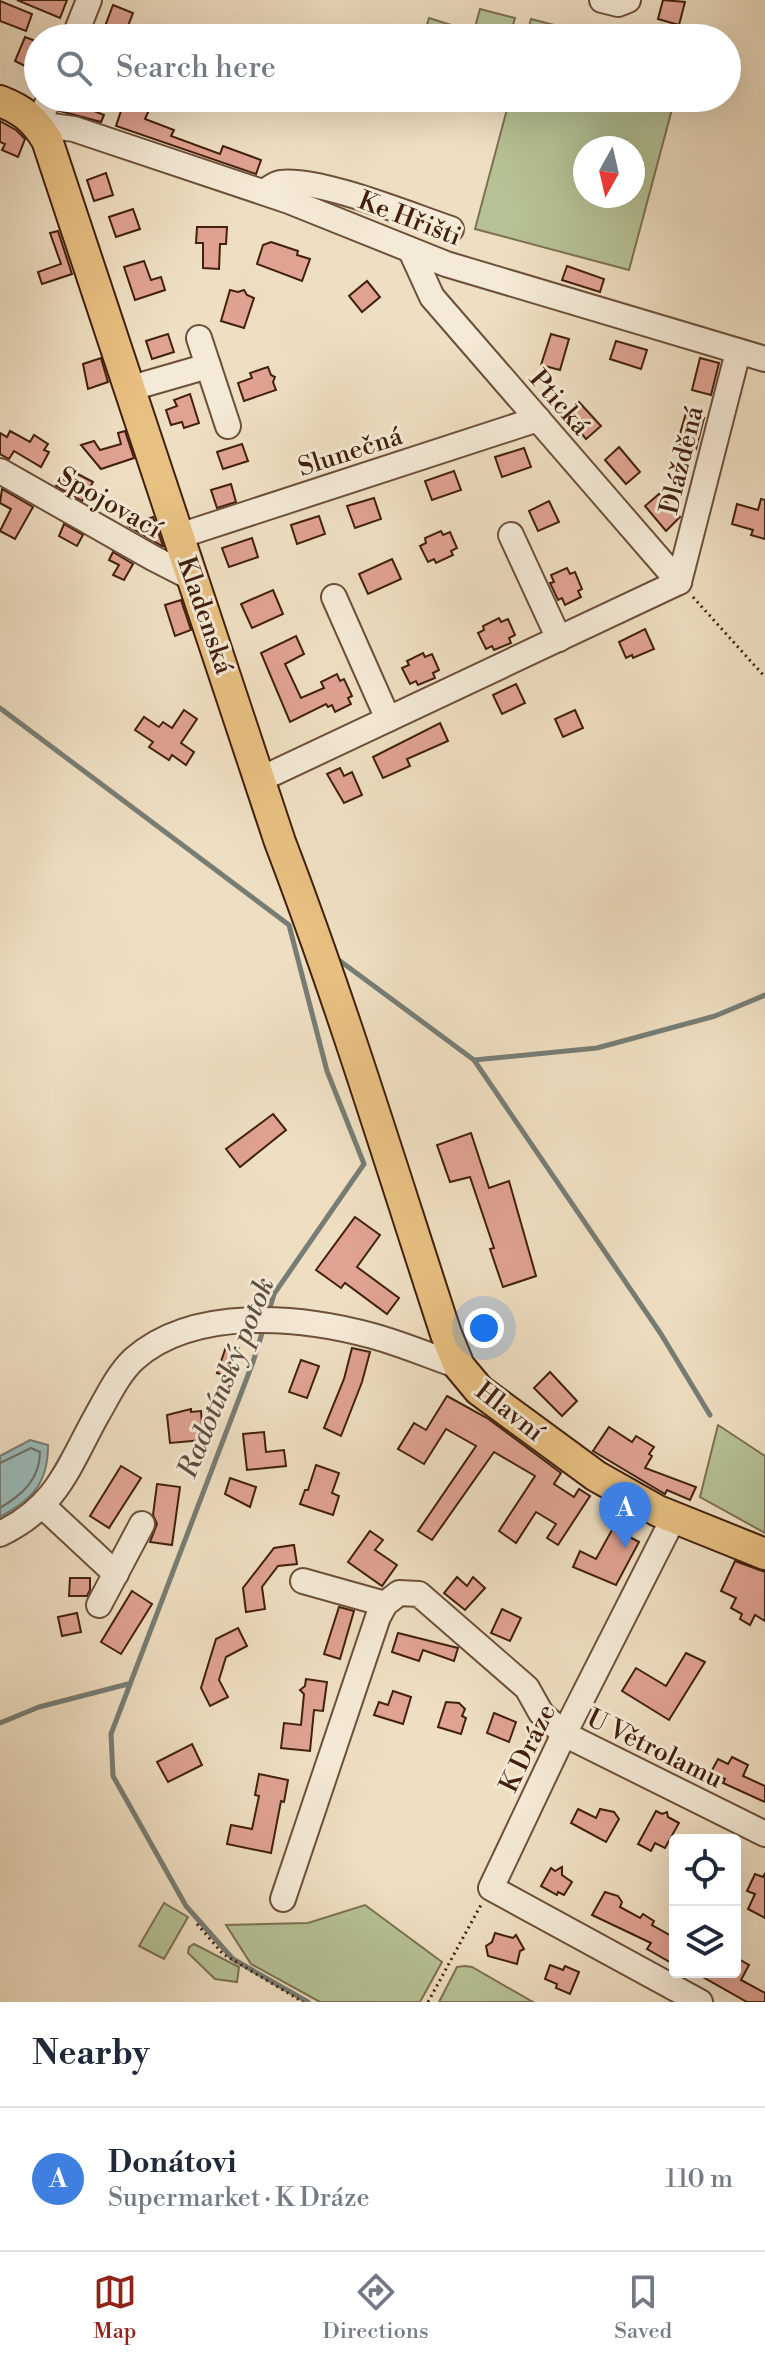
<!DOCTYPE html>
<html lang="en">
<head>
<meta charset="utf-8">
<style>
	body { margin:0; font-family:"Libre Bodoni",serif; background:#f2f2f3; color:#1f2937 }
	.controls { position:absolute; right:24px; bottom:24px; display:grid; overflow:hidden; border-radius:8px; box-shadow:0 8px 32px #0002 }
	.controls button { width:72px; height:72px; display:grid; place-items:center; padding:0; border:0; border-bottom:2px solid #e0e1e3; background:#fff; color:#1f2937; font:40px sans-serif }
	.compass { position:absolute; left:573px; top:136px; width:72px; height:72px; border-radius:50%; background:#fff; box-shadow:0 8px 32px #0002; rotate:188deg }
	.you { position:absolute; left:484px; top:1328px; width:28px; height:28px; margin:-20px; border:6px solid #fff; border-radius:50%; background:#1a73e8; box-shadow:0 0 0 12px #1a73e833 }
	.badge { display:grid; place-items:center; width:52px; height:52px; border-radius:50%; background:#8f2418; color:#fff; font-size:26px; font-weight:700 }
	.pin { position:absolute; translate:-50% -66px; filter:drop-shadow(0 2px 4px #0008) }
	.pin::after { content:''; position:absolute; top:42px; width:28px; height:24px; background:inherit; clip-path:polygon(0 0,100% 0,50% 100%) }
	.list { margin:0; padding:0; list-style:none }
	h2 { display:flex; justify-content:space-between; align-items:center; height:104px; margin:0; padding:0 32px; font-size:34px }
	h2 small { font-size:26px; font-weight:400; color:#747a83 }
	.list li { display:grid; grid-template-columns:52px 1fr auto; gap:24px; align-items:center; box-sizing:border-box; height:144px; padding:0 32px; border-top:2px solid #e0e1e3 }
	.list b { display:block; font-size:30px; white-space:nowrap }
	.list p { margin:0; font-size:26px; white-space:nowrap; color:#747a83 }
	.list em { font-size:26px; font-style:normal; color:#747a83 }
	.icon { flex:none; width:44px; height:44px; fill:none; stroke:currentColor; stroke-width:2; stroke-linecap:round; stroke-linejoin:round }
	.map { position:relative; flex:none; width:765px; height:2002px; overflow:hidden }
	.search { position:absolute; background:#fff; box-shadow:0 8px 32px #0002; left:24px; right:24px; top:24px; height:88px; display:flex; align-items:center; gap:20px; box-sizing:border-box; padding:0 28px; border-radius:44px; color:#747a83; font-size:30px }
	.sheet { height:248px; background:#fff }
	nav { display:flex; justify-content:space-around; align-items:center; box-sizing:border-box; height:112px; border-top:2px solid #e0e1e3; background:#fff; font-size:22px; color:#747a83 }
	nav a { display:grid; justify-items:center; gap:4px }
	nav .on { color:#8f2418 }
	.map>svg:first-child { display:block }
</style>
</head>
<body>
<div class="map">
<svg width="765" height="2002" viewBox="0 0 765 2002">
	<rect width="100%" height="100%" fill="#efdfc2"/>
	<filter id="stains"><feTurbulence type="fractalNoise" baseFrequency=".0025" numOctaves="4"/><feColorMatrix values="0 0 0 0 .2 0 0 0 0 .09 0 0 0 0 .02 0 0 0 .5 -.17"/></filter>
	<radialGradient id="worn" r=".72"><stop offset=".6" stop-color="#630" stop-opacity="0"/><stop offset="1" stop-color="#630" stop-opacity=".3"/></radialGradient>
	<g fill="#b6c295" stroke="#7c7151" stroke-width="2" fill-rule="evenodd">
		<path d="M480 9 515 18 509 38H472Z"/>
		<path d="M429 18 451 25 448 38H423Z"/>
		<path d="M531 19 604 38H526Z"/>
		<path d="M510 98H675L629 270 475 229ZM585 148H633V196H585Z"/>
		<path d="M718 1425 765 1456V1533L700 1497Z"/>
		<path d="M164 1903 188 1917 164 1959 139 1946Z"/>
		<path d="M365 1905 442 1962 420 2002H320L251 1964 226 1925 308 1923Z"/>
		<path d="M194 1944 239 1967 237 1982 215 1979 188 1953 189 1947Z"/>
		<path d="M465 1966 472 1967 533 2002H439L457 1967Z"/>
	</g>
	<path fill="#9bbbba" stroke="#777d75" stroke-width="2" d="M30 1440 48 1445C48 1483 33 1499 0 1517V1456Z"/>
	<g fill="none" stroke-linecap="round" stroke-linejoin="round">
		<path stroke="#6e6e64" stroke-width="2" d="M0 1463 31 1448 40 1452C40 1479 22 1495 0 1508"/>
		<g stroke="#777d75" stroke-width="5">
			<path d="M0 708 289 925 327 1071 364 1164 274 1294 268 1314"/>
			<path d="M336 958 474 1060 597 1048 715 1016 765 995"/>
			<path d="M474 1060 661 1334 710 1415"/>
			<path d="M264 1327 253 1362 111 1734 113 1776 186 1906 233 1959 308 2002"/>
			<path d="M0 1723 39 1707 128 1684"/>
		</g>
	</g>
	<g fill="#e0a392" stroke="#42200d" stroke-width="2">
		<path d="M17 0H67L60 18Z"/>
		<path d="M663 0 685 2 679 25 658 19Z"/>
		<path d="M0 1 32 14 26 31 0 21Z"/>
		<path d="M113 5 133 13 124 36 104 29Z"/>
		<path d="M25 37 38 42V66L31 63 29 68 15 61Z"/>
		<path d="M65 98H99L94 111 104 115 101 122 60 111Z"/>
		<path d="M135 103 150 108 145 119 174 130 171 136 220 154 223 146 261 160 256 174 116 126 123 105 133 109Z"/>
		<path d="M0 121 16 130 25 139 18 157 2 150 5 144 0 142Z"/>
		<path d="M106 173 113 195 94 201 87 180Z"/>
		<path d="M133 209 140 229 116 237 109 217Z"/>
		<path d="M197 227H227L226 244H220L219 269 203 268V243H196Z"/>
		<path d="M58 231 72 274 42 284 38 272 61 264 50 233Z"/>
		<path d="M271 242 298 251 297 255 310 259 302 281 257 264 263 245Z"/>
		<path d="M144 261 151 280 161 277 165 290 135 300 124 267Z"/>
		<path d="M567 266 604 279 600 292 562 280Z"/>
		<path d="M367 281 380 297 362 312 349 296Z"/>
		<path d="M230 290 238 292 244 290 247 295 254 298 244 328 221 321Z"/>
		<path d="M168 334 174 352 152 359 146 341Z"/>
		<path d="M551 334 569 339 560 370 541 365Z"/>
		<path d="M616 341 647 350 641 369 610 359Z"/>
		<path d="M101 358 108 382 88 389 83 364Z"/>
		<path d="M700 358 719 363 711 395 692 390Z"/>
		<path d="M268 367 271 375 275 377 273 382 276 390 244 401 238 383 252 378 250 373Z"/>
		<path d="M190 394 199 423 184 428 182 422 171 425 166 410 177 406 174 400Z"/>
		<path d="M579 402 601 426 586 439 565 414Z"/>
		<path d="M686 413 704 418 696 449 677 444Z"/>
		<path d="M10 431 30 442 34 435 48 444 44 450 49 452 41 467 14 451 9 459 0 454V433L7 437Z"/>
		<path d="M125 431 134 458 101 469 81 445 94 441 100 450 121 444 118 433Z"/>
		<path d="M242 444 248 461 223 469 217 452Z"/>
		<path d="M619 447 640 472 626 484 605 460Z"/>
		<path d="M524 448 531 467 502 477 495 457Z"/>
		<path d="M454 471 461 490 432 500 425 481Z"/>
		<path d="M74 472 93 482 82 501 56 486 61 478 69 482Z"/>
		<path d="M231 484 236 502 217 508 211 490Z"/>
		<path d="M2 489 33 507 15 539 0 531 11 509 0 503Z"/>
		<path d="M659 494 680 517 666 531 645 506Z"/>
		<path d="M374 498 381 519 355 528 347 506Z"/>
		<path d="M761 499 765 500V539L751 535 753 530 732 524 737 504 758 510Z"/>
		<path d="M549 501 559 522 538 531 529 511Z"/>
		<path d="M319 516 325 534 297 544 291 525Z"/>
		<path d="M153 517 163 546H162L128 526Z"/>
		<path d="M64 524 83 535 77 546 59 536Z"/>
		<path d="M441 531 443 535 450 532 457 548 451 551 453 555 436 563 434 559 428 562 420 546 426 543 425 538Z"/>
		<path d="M252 538 258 557 229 567 222 548Z"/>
		<path d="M113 552 133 564 124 580 113 575 119 565 109 560Z"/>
		<path d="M392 559 401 579 368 594 359 574Z"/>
		<path d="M567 568 570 574 575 572 582 589 578 591 581 597 565 605 562 598 558 600 550 583 554 582 551 575Z"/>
		<path d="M273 590 283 614 252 628 241 604Z"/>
		<path d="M181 600 191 630 175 636 165 605Z"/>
		<path d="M499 618 501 622 508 619 515 635 509 638 511 643 494 650 492 646 486 649 478 633 484 630 483 626Z"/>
		<path d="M645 629 654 649 633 658 632 655 626 658 619 642Z"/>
		<path d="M296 636 304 654 285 664 301 698 324 688 321 682 337 674 340 681 344 679 352 696 348 698 351 704 335 712 332 705 328 707 326 704 290 722 261 653Z"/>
		<path d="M423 653 425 657 432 654 439 670 433 673 435 678 418 685 416 681 410 684 402 668 409 665 407 661Z"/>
		<path d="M516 684 525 703 502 714 493 695Z"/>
		<path d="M184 710 197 719 181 743 194 752 186 765 172 755 169 760 149 747 153 742 135 730 144 717 159 727 163 722 172 728Z"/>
		<path d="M575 710 583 728 563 737 555 719Z"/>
		<path d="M440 723 448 741 407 759 410 766 383 778 373 757Z"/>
		<path d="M340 768 344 776 352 772 362 795 344 803 327 774Z"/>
		<path d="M273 1114 286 1130 240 1167 226 1149Z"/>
		<path d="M471 1133 489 1188 509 1181 536 1276 503 1287 490 1249 494 1248 470 1177 450 1182 437 1145Z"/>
		<path d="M355 1217 380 1235 357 1267 399 1298 387 1314 345 1283 341 1288 316 1270Z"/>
		<path d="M227 1344 239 1348 229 1377 217 1373Z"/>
		<path d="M352 1348 370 1352 362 1382 341 1436 324 1428 344 1379Z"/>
		<path d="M301 1360 319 1366 307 1398 289 1392Z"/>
		<path d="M550 1372 577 1401 562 1416 534 1388Z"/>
		<path d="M447 1396 487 1418 561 1473 554 1484 574 1497 579 1489 590 1496 558 1545 547 1538 556 1524 536 1512 516 1543 499 1531 535 1476 494 1452 432 1540 418 1531 476 1446 446 1429 424 1464 398 1449 414 1423 426 1430Z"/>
		<path d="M191 1409V1412L201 1411 203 1440 170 1443 167 1415Z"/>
		<path d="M609 1427 632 1442 636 1436 654 1447 649 1454 652 1456 645 1468 696 1487 690 1500 667 1490 665 1494 593 1451Z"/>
		<path d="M264 1432 266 1452 284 1450 286 1466 247 1470 243 1434Z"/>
		<path d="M316 1465 339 1473 332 1493 339 1496 333 1515 300 1504 305 1490H308Z"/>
		<path d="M121 1466 141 1478 109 1528 90 1516Z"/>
		<path d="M230 1478 256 1487 250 1507 225 1494Z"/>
		<path d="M157 1484 180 1487 172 1545 150 1542 157 1524 153 1515Z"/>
		<path d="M612 1509 629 1519 624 1529 607 1519Z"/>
		<path d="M613 1528 639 1542 616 1585 573 1567 580 1551 596 1559Z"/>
		<path d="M370 1531 383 1540 375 1550 397 1565 382 1586 348 1562Z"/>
		<path d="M294 1545 297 1564 278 1566 262 1587 265 1609 246 1612 243 1588 274 1548Z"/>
		<path d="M735 1561 765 1572V1621L755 1615 750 1625 740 1619 742 1614 731 1608 736 1598 721 1591Z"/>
		<path d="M457 1577 467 1586 473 1577 485 1588 465 1610 444 1593Z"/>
		<path d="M70 1578H90V1590L87 1596H69Z"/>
		<path d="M132 1591 152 1604 121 1654 101 1642Z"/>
		<path d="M339 1607 354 1611 340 1659 324 1654Z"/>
		<path d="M502 1609 521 1618 510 1641 491 1633Z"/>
		<path d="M77 1613 81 1632 62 1636 58 1617Z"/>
		<path d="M238 1628 247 1646 226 1657 219 1680 228 1697 210 1706 201 1688 216 1639Z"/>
		<path d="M398 1633 458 1648 454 1661 423 1650 419 1661 392 1652Z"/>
		<path d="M686 1653 705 1662 669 1720 622 1691 636 1668 666 1686Z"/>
		<path d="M306 1679 327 1682 323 1711 314 1710 310 1751 281 1748 284 1723 301 1725 304 1694 300 1690 305 1686Z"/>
		<path d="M393 1691 411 1697 403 1724 374 1715 379 1702 388 1705Z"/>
		<path d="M446 1702 459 1703 465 1709 462 1716 466 1718 461 1734 438 1727Z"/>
		<path d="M494 1713 516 1722 509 1742 487 1733Z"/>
		<path d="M192 1744 202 1765 168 1782 157 1762Z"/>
		<path d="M732 1757 748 1765 743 1776 765 1786V1802L723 1783 725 1779 711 1772 718 1759 728 1764Z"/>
		<path d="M259 1774 288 1780 284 1802 281 1801 271 1853 227 1844 231 1825 252 1829 259 1796 255 1795Z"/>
		<path d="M578 1809 596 1818 600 1809 614 1812 619 1819 606 1842 571 1823Z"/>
		<path d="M656 1811 662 1814 667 1812 668 1817 679 1823 665 1848 655 1843 651 1851 638 1844Z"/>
		<path d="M562 1867V1875L572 1882 564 1895 558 1892 557 1895 541 1886 551 1868 555 1871Z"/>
		<path d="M765 1873V1918L748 1909 755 1894 747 1891 755 1874 763 1877Z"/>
		<path d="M605 1892 618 1896 622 1902 620 1907 640 1918 643 1914 654 1921 652 1925 675 1938V1965L647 1949 651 1943 592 1915Z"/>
		<path d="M495 1933 513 1938 516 1935 524 1949 520 1951 517 1964 488 1956 486 1946 492 1942Z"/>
		<path d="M735 1957 749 1965 741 1980 765 1993V2002H747L694 1972H735Z"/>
		<path d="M550 1965 563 1970 565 1966 579 1972 570 1994 556 1988 557 1984 545 1979Z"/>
	</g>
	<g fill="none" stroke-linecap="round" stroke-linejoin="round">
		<defs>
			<g id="minor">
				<path d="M602 0 618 4 628 0"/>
				<path d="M74 38 89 0"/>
				<path d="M50 98 37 124 74 129 289 201 446 264 765 359"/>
				<path d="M264 192C269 189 274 184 280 183 317 177 412 216 451 229"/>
				<path d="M411 251 432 297 679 582"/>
				<path d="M199 338 228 426"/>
				<path d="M128 389 208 366"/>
				<path d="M0 471 153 558 194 579"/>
				<path d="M511 535 559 639"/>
				<path d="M179 536 538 419"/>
				<path d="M679 582 738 352"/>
				<path d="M334 597 388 719"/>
				<path d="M261 779 679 582"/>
				<path d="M43 1506 116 1574"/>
				<path d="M674 1517 564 1734 491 1888 700 2002"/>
				<path d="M0 1534C58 1506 68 1467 97 1415 108 1396 118 1374 134 1359 194 1306 301 1316 373 1336 402 1344 430 1356 459 1366"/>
				<path d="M303 1581 385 1604"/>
				<path d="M99 1605 142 1524"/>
				<path d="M283 1899 378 1617 385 1604 399 1593 419 1594 527 1688 541 1713 564 1734 765 1834"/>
			</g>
			<path id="major" d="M0 101C23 110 34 119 47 140L280 842C342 1004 392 1169 446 1334L459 1366 479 1390 596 1476 658 1511 765 1554"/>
		</defs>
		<use href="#minor" stroke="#6d503a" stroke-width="28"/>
		<use href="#major" stroke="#42200d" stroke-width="34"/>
		<g stroke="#42200d" stroke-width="3" stroke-dasharray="2 4" stroke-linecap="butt">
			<path d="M693 597 765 677"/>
			<path d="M197 1924 223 1954 303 2002"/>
			<path d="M428 2002 482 1903"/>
		</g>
		<use href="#minor" stroke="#f5ead7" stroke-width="24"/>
		<use href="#major" stroke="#e8c081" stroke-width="30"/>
	</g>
	<g text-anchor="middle" stroke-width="6" stroke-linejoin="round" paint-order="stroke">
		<g font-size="26" fill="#42200d" stroke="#f5ead7">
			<text transform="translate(410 218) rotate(21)" y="9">Ke Hřišti</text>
			<text transform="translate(560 402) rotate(49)" y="9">Ptická</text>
			<text transform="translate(350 451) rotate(-18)" y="9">Slunečná</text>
			<text transform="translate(681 460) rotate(-76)" y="9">Dlážděná</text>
			<text transform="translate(110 502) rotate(30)" y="9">Spojovací</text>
			<text transform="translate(206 615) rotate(71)" y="9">Kladenská</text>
			<text transform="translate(510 1411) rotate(38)" y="9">Hlavní</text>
			<text transform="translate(527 1748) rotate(-64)" y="9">K Dráze</text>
			<text transform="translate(655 1748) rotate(26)" y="9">U Větrolamu</text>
		</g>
		<g font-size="28" font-style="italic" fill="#5d4e41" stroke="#f5ead7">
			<text transform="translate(225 1377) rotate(-68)" y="10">Radotínský potok</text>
		</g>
	</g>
	<rect width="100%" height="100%" filter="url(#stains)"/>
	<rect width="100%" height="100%" fill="url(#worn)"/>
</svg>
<div class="controls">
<button><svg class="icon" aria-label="locate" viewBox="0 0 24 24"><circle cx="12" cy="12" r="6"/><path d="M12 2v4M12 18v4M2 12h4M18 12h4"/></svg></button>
<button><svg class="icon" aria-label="layers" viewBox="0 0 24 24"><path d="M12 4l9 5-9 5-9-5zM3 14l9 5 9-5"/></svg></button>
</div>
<svg class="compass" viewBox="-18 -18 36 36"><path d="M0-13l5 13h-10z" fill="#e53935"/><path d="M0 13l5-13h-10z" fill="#747a83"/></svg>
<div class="you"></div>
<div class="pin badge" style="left:625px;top:1548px;background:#3f7fe0">A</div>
<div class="search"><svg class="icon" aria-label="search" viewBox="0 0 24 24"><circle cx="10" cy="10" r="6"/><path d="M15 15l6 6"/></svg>Search here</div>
</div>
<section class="sheet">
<h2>Nearby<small></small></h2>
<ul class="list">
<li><span class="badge" style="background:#3f7fe0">A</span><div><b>Donátovi</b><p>Supermarket · K Dráze</p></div><em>110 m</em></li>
</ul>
</section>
<nav>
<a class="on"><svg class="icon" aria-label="map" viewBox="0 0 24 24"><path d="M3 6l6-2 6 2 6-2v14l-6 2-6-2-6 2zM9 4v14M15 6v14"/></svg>Map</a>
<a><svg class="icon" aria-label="directions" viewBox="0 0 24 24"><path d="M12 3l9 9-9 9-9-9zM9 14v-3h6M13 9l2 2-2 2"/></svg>Directions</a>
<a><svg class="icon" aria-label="saved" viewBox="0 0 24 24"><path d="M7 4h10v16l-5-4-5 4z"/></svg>Saved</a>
</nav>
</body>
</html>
